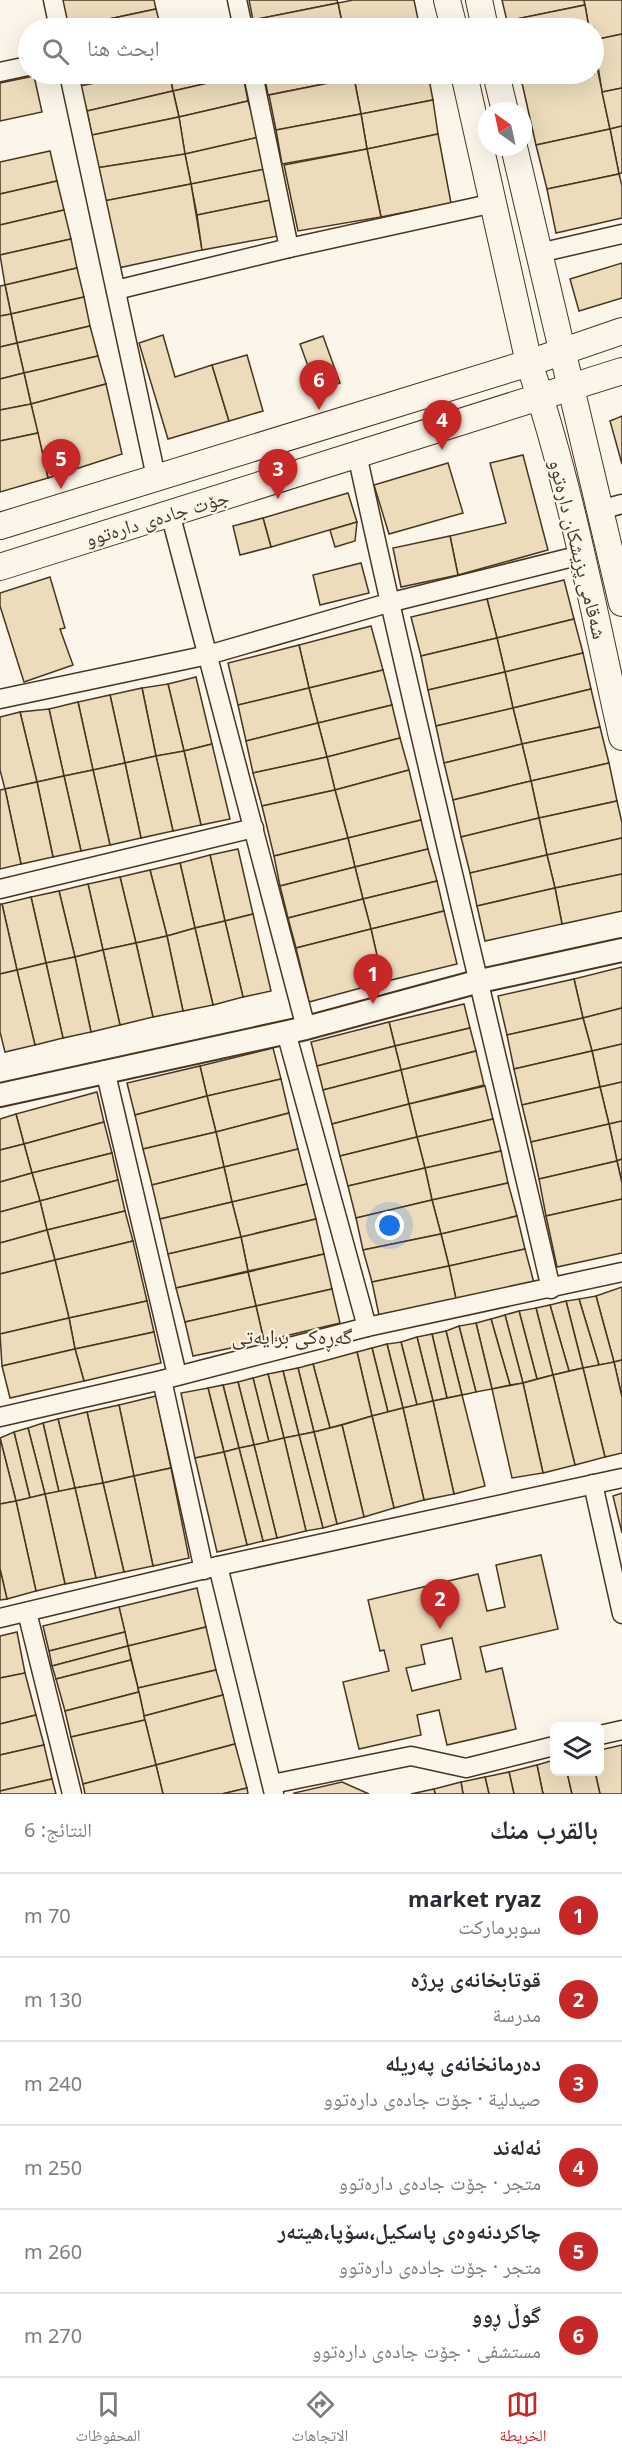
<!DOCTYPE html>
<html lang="ar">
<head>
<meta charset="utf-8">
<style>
	body { margin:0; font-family:"Noto Sans","Noto Naskh Arabic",sans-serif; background:#f2f2f3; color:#2b2b33; direction:rtl }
	.controls { position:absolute; right:18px; bottom:18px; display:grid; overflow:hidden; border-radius:9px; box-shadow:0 6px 24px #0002 }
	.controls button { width:54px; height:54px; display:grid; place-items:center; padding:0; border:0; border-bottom:2px solid #e1e1e2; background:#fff; color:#2b2b33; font:30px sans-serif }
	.compass { position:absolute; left:478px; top:102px; width:54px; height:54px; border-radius:50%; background:#fff; box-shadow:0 6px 24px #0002; rotate:327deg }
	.you { position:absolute; left:390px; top:1226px; width:21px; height:21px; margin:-15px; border:4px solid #fff; border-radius:50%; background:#1a73e8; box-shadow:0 0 0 9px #1a73e833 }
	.badge { display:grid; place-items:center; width:39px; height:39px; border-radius:50%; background:#c62828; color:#fff; font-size:20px; font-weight:700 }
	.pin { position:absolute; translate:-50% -50px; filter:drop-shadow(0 2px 3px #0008) }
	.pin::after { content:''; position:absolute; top:32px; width:21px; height:18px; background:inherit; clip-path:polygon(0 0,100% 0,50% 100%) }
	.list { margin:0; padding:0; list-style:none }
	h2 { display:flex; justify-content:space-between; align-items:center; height:78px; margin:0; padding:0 24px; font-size:26px }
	h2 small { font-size:20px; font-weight:400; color:#7c7c81 }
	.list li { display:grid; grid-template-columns:39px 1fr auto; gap:18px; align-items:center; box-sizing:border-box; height:84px; padding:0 24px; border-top:2px solid #e1e1e2 }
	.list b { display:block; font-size:22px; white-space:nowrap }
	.list p { margin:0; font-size:20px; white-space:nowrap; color:#7c7c81 }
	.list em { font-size:20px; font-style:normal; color:#7c7c81 }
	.icon { flex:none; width:33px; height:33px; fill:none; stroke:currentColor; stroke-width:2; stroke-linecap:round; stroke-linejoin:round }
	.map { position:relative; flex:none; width:622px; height:1794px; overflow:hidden; direction:ltr }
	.search { position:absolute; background:#fff; box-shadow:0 6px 24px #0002; left:18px; right:18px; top:18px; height:66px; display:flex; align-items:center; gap:15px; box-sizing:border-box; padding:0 21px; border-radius:33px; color:#7c7c81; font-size:22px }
	.sheet { height:582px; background:#fff }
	nav { display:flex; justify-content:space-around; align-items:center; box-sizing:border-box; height:84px; border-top:2px solid #e1e1e2; background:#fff; font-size:16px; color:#7c7c81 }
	nav a { display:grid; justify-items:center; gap:3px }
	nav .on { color:#c62828 }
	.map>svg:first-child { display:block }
</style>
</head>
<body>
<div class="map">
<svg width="622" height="1794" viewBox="0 0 622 1794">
	<rect width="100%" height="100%" fill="#fbf6e9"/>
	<g fill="#ecdcbc" stroke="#4a3520" stroke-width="1.5" fill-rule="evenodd">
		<path d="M61 0H154L156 9 67 28Z"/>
		<path d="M249 0H337L338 3 253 20Z"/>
		<path d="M353 0H414L419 24 398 28H343L338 3Z"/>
		<path d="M502 0H584L585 5 507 21Z"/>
		<path d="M584 0H622V34L594 40V28H589Z"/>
		<path d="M338 3 343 28H255L253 20Z"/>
		<path d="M585 5 589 28H509L507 21Z"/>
		<path d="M156 9 161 28H67Z"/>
		<path d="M622 34V88L602 92 594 40Z"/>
		<path d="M597 67 610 129 536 145 522 83 567 74H594V68Z"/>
		<path d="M77 74H138L80 86Z"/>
		<path d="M138 74H170L173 91 87 111 80 86Z"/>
		<path d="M170 74H242L243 75 173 91Z"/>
		<path d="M264 74H353L354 78 268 95Z"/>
		<path d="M374 74H428L433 100 361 114 354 78Z"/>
		<path d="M520 74H567L522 83Z"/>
		<path d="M243 75 248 101 179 117 173 91Z"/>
		<path d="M34 76 42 112 0 121V83Z"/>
		<path d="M354 78 361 114 276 130 269 95Z"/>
		<path d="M622 88V126L610 129 602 92Z"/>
		<path d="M173 91 179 117 92 135 87 111Z"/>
		<path d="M433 100 438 134 367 149 361 114Z"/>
		<path d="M248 101 259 137 185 154 179 117Z"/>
		<path d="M361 114 367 149 282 164 276 130Z"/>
		<path d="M179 117 185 154 96 168 92 135Z"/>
		<path d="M622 126V173L619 174 610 129Z"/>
		<path d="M610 129 619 174 547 189 536 145Z"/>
		<path d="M438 134 451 203 381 217 367 149Z"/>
		<path d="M259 137 265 169 191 184 185 154Z"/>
		<path d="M367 149 381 217 298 231 284 165Z"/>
		<path d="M50 151 57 181 0 194V162Z"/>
		<path d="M185 154 191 184 104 201 96 168Z"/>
		<path d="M265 169 271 200 197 215 191 184Z"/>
		<path d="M619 174 622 186V218L556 233 547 189Z"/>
		<path d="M57 181 64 210 0 225V194Z"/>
		<path d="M191 184 202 250 118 268 104 201Z"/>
		<path d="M271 200 278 236 202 250 197 215Z"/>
		<path d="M64 210 71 239 0 255V225Z"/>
		<path d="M71 239 77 268 5 285 0 255Z"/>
		<path d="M622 263V298L579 311 570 279Z"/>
		<path d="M77 268 84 297 11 314 5 285Z"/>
		<path d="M5 285 11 314 0 316V286Z"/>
		<path d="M84 297 90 326 17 343 11 314Z"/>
		<path d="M11 314 17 343 0 347V316Z"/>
		<path d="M90 326 98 356 24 373 17 343Z"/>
		<path d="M163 335 175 377 212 365 229 421 168 439 139 343Z"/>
		<path d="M323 336 340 383 317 391 300 344Z"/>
		<path d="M17 343 24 373 0 379V347Z"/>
		<path d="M247 355 263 411 229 421 212 365Z"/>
		<path d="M98 356 106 384 31 404 24 373Z"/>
		<path d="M24 373 31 404 0 410V379Z"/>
		<path d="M106 384 122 454 48 478 31 404Z"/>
		<path d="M31 404 38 433 0 441V410Z"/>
		<path d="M622 416V464L610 421Z"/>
		<path d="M38 433 48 478 0 492V441Z"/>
		<path d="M523 455 548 550 458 575 450 536 506 523 490 463Z"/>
		<path d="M448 463 463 513 389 534 374 485Z"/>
		<path d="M348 493 357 522 271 547 263 518Z"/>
		<path d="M263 518 271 547 240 555 233 526Z"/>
		<path d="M357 522 355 541 335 547 330 530Z"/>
		<path d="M450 536 458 575 401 587 393 548Z"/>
		<path d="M361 563 369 593 320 605 313 575Z"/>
		<path d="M50 577 65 628 60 629 73 665 24 682 0 606V593Z"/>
		<path d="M564 580 574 619 497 638 487 599Z"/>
		<path d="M487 599 497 638 421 656 411 617Z"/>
		<path d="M574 619 583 653 505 672 497 638Z"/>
		<path d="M371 626 383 670 309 688 299 645Z"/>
		<path d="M497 638 505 672 428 690 421 656Z"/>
		<path d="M299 645 309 688 238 705 228 663Z"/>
		<path d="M583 653 591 689 513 708 505 672Z"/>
		<path d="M383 670 392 705 318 723 309 688Z"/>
		<path d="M505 672 513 708 436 726 428 690Z"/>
		<path d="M196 677 212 744 184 751 168 684Z"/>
		<path d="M168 684 184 751 156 756 142 688Z"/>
		<path d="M142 688 156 756 125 763 110 695Z"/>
		<path d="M309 688 318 723 246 741 238 705Z"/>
		<path d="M591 689 600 727 522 744 513 708Z"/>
		<path d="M110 695 125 763 93 770 78 702Z"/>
		<path d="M78 702 93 770 64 776 49 709Z"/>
		<path d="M392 705 400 738 327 757 318 723Z"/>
		<path d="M513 708 522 744 444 763 436 726Z"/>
		<path d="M49 709 64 776 37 782 20 712Z"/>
		<path d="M20 712 37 782 5 789 0 770V717Z"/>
		<path d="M318 723 327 757 253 773 246 741Z"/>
		<path d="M600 727 609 763 531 781 522 744Z"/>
		<path d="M400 738 409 770 335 790 327 757Z"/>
		<path d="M212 744 230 819 201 825 184 751Z"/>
		<path d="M522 744 531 781 453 800 444 763Z"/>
		<path d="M184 751 201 825 173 831 156 756Z"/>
		<path d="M156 756 173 831 141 838 125 763Z"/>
		<path d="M327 757 335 790 262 806 253 773Z"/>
		<path d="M125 763 141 838 110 845 93 770Z"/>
		<path d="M609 763 617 801 539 818 531 781Z"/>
		<path d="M93 770 110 845 81 851 64 776Z"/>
		<path d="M409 770 421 820 348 838 335 790Z"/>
		<path d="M64 776 81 851 53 857 37 782Z"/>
		<path d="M531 781 539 818 461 837 453 800Z"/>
		<path d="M37 782 53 857 21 864 5 789Z"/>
		<path d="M5 789 21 864 0 869V790Z"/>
		<path d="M335 790 348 838 274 856 262 806Z"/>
		<path d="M617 801 622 823V838L547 855 539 818Z"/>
		<path d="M539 818 547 855 470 873 461 837Z"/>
		<path d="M421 820 428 849 355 867 348 838Z"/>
		<path d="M348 838 355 867 280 886 274 856Z"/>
		<path d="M622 838V874L555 888 547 855Z"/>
		<path d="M238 849 253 914 225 921 210 855Z"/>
		<path d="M428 849 437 881 363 899 355 867Z"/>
		<path d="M210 855 225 921 195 928 180 863Z"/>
		<path d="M547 855 555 888 477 906 470 873Z"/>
		<path d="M180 863 195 928 167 936 150 870Z"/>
		<path d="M355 867 363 899 288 918 280 886Z"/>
		<path d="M150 870 167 936 136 943 120 877Z"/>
		<path d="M622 874V911L562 924 555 888Z"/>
		<path d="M120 877 136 943 103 950 88 884Z"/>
		<path d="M437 881 444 911 371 929 363 899Z"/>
		<path d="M88 884 103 950 75 957 59 891Z"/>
		<path d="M555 888 562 924 485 941 477 906Z"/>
		<path d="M59 891 75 957 46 963 31 897Z"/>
		<path d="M31 897 46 963 17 970 2 904Z"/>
		<path d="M363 899 371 929 296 948 288 918Z"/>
		<path d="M0 904H2L17 970 0 974Z"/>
		<path d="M444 911 457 964 383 982 371 929Z"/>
		<path d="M253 914 271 991 243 997 225 921Z"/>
		<path d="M225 921 243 997 213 1005 195 928Z"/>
		<path d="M195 928 213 1005 183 1011 167 936Z"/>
		<path d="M371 929 383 982 309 1002 296 948Z"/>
		<path d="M167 936 183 1011 153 1017 136 943Z"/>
		<path d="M136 943 153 1017 120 1025 103 950Z"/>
		<path d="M103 950 120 1025 91 1032 75 957Z"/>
		<path d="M75 957 91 1032 63 1038 46 963Z"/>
		<path d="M46 963 63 1038 35 1045 17 970Z"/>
		<path d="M622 967V1008L583 1018 574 979Z"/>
		<path d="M17 970 35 1045 5 1052 0 1032V974Z"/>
		<path d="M574 979 583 1018 507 1035 498 996Z"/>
		<path d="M464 1004 470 1028 395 1046 389 1022Z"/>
		<path d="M622 1008V1044L592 1051 583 1018Z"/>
		<path d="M583 1018 592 1051 514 1069 507 1035Z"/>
		<path d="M389 1022 395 1046 317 1066 311 1042Z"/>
		<path d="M470 1028 476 1051 401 1070 395 1046Z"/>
		<path d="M622 1044V1082L600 1087 592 1051Z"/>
		<path d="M395 1046 401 1070 323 1090 317 1066Z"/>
		<path d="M273 1048 281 1079 207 1096 200 1066Z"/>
		<path d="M476 1051 484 1085 409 1104 401 1070Z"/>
		<path d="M592 1051 600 1087 522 1105 514 1069Z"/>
		<path d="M200 1066 207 1096 135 1115 127 1083Z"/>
		<path d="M401 1070 409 1104 332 1124 323 1090Z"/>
		<path d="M281 1079 289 1113 216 1132 207 1096Z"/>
		<path d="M622 1082V1121L609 1124 600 1087Z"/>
		<path d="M485 1086 493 1119 417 1137 409 1104Z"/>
		<path d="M600 1087 609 1124 531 1142 522 1105Z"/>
		<path d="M97 1092 104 1122 24 1144 16 1114Z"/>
		<path d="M207 1096 216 1132 143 1149 135 1115Z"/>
		<path d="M409 1104 417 1137 340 1156 332 1124Z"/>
		<path d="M289 1113 298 1149 224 1167 216 1132Z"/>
		<path d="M16 1114 24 1144 0 1150V1119Z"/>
		<path d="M493 1119 501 1151 425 1168 417 1137Z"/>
		<path d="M622 1121V1159L617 1161 609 1124Z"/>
		<path d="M104 1122 112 1153 32 1173 24 1144Z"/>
		<path d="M609 1124 617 1161 539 1179 531 1142Z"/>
		<path d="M216 1132 224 1167 152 1185 143 1149Z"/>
		<path d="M417 1137 425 1168 348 1186 340 1156Z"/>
		<path d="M24 1144 32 1173 0 1182V1150Z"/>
		<path d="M298 1149 307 1184 232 1202 224 1167Z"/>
		<path d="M501 1151 508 1183 432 1200 425 1168Z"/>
		<path d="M112 1153 118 1180 40 1201 32 1173Z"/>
		<path d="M622 1159V1183L617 1161Z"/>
		<path d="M617 1161 622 1183V1199L546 1216 539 1179Z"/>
		<path d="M224 1167 232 1202 160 1219 152 1185Z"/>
		<path d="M425 1168 432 1200 356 1218 348 1186Z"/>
		<path d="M32 1173 40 1201 0 1212V1182Z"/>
		<path d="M118 1180 125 1211 47 1230 40 1201Z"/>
		<path d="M508 1183 517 1216 441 1234 432 1200Z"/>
		<path d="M307 1184 316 1219 241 1237 232 1202Z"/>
		<path d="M622 1199V1253L557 1267 546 1216Z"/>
		<path d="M432 1200 441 1234 363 1250 356 1218Z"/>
		<path d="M40 1201 47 1230 0 1243V1212Z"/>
		<path d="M232 1202 241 1237 168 1254 160 1219Z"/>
		<path d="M125 1211 133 1241 55 1260 47 1230Z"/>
		<path d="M517 1216 525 1249 449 1266 441 1234Z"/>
		<path d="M316 1219 324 1254 248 1271 241 1237Z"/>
		<path d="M47 1230 55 1260 0 1274V1243Z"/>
		<path d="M441 1234 449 1266 372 1282 363 1250Z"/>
		<path d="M241 1237 248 1271 176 1288 168 1254Z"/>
		<path d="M133 1241 147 1301 69 1318 55 1260Z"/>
		<path d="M525 1249 534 1283 456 1299 449 1266Z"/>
		<path d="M324 1254 332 1289 256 1306 248 1272Z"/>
		<path d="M55 1260 69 1318 0 1334V1274Z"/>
		<path d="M449 1266 456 1299 379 1315 372 1282Z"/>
		<path d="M248 1272 256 1306 185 1322 176 1288Z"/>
		<path d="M622 1287V1360L614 1362 596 1296Z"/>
		<path d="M332 1289 340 1323 264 1341 256 1306Z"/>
		<path d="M596 1296 614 1362 599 1365 579 1299Z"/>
		<path d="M579 1299 599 1365 583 1368 566 1301Z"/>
		<path d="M147 1301 154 1332 75 1349 69 1318Z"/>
		<path d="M566 1301 583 1368 569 1371 550 1305Z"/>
		<path d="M550 1305 569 1371 553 1375 536 1308Z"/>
		<path d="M256 1306 264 1341 193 1356 185 1322Z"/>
		<path d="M536 1308 553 1375 537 1379 519 1311Z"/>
		<path d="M519 1311 537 1379 523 1383 505 1315Z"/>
		<path d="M505 1315 523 1383 510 1385 491 1319Z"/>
		<path d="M69 1318 75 1349 2 1366 0 1334Z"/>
		<path d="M491 1319 510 1385 492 1389 476 1323Z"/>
		<path d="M476 1323 492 1389 476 1392 459 1326Z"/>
		<path d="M459 1326 476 1392 462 1395 446 1331Z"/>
		<path d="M446 1331 462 1395 447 1398 432 1334Z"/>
		<path d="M154 1332 161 1363 84 1381 75 1349Z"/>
		<path d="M432 1334 447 1398 433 1401 417 1337Z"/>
		<path d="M417 1337 433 1401 417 1405 401 1342Z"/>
		<path d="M401 1342 417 1405 403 1408 387 1344Z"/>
		<path d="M387 1344 403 1408 388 1412 372 1348Z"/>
		<path d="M372 1348 388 1412 372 1416 357 1352Z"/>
		<path d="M75 1349 84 1381 10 1398 2 1366Z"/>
		<path d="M357 1352 372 1416 330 1428 313 1364Z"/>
		<path d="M622 1360V1397L614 1362Z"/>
		<path d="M614 1362 622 1397V1453L605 1457 583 1368Z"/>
		<path d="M313 1364 330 1428 314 1432 298 1368Z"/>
		<path d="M298 1368 314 1432 299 1435 283 1371Z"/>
		<path d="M583 1368 605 1457 575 1465 553 1375Z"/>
		<path d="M283 1371 299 1435 284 1438 268 1374Z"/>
		<path d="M268 1374 284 1438 269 1442 253 1378Z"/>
		<path d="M553 1375 575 1465 543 1473 523 1383Z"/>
		<path d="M253 1378 269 1442 254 1445 238 1382Z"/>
		<path d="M238 1382 254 1445 239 1448 223 1385Z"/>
		<path d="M523 1383 543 1473 512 1478 492 1389Z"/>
		<path d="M223 1385 239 1448 224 1452 208 1388Z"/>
		<path d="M208 1388 224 1452 195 1458 181 1393Z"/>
		<path d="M462 1395 485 1486 454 1494 433 1401Z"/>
		<path d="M156 1396 171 1468 134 1476 119 1405Z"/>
		<path d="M433 1401 454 1494 424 1500 403 1408Z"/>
		<path d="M119 1405 134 1476 103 1483 87 1412Z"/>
		<path d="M403 1408 424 1500 394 1508 372 1416Z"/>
		<path d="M87 1412 103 1483 75 1488 58 1419Z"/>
		<path d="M372 1416 394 1508 364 1517 342 1425Z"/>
		<path d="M58 1419 75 1488 59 1492 43 1423Z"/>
		<path d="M43 1423 59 1492 45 1494 28 1428Z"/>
		<path d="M342 1425 364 1517 337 1524 314 1432Z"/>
		<path d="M28 1428 45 1494 30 1498 14 1432Z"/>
		<path d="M14 1432 30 1498 16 1501 0 1438Z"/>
		<path d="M314 1432 337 1524 323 1528 299 1435Z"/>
		<path d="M299 1435 323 1528 306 1531 284 1438Z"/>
		<path d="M0 1438 16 1501 0 1504Z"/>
		<path d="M284 1438 306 1531 277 1538 254 1445Z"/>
		<path d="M254 1445 277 1538 263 1541 239 1448Z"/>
		<path d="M239 1448 263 1541 247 1545 224 1452Z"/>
		<path d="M224 1452 247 1545 217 1552 195 1458Z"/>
		<path d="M171 1468 189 1558 153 1566 134 1476Z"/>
		<path d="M134 1476 153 1566 124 1572 103 1483Z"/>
		<path d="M103 1483 124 1572 96 1578 75 1488Z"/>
		<path d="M75 1488 96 1578 65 1584 45 1494Z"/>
		<path d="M622 1493V1533L613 1496Z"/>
		<path d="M45 1494 65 1584 36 1591 16 1501Z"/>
		<path d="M16 1501 36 1591 7 1599 0 1569V1504Z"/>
		<path d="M541 1555 558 1629 480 1647 486 1672 502 1668 516 1729 447 1745 439 1710 417 1715 421 1735 359 1749 343 1682 389 1671 384 1650 380 1651 368 1600 478 1574 487 1611 505 1607 496 1565ZM452 1638 461 1679 412 1691 406 1668 425 1664 421 1645Z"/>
		<path d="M0 1569 7 1599 0 1600Z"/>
		<path d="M197 1588 206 1627 128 1646 119 1607Z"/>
		<path d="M119 1607 125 1632 49 1651 43 1626Z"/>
		<path d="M206 1627 216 1670 138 1688 128 1646Z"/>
		<path d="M17 1632 25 1673 0 1678V1636Z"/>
		<path d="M125 1632 128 1646 52 1666 49 1651Z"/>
		<path d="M128 1646 131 1660 56 1679 52 1666Z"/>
		<path d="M131 1660 139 1692 65 1711 56 1679Z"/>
		<path d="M216 1670 223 1695 144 1716 138 1688Z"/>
		<path d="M25 1673 36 1715 0 1724V1678Z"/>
		<path d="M139 1692 145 1720 71 1737 65 1711Z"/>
		<path d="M223 1695 235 1744 156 1765 144 1716Z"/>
		<path d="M36 1715 44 1745 0 1755V1724Z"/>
		<path d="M145 1720 156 1765 83 1784 71 1737Z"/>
		<path d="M235 1744 247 1788 222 1794H163L156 1765Z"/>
		<path d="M44 1745 52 1779 0 1791V1755Z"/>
		<path d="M622 1745V1794H600L595 1772H600V1750Z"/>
		<path d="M554 1760V1772H567L572 1794H543L537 1765Z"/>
		<path d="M156 1765 163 1794H85L83 1784Z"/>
		<path d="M537 1765 543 1794H514L509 1772Z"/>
		<path d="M509 1772 514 1794H489L485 1777Z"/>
		<path d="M567 1772H595L600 1794H572Z"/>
		<path d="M485 1777 489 1794H463L461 1782Z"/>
		<path d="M52 1779 56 1794H0V1791Z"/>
		<path d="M342 1782 369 1794H294V1793Z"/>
		<path d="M461 1782 463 1794H435L434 1789Z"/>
		<path d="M247 1788 248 1794H222Z"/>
		<path d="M434 1789 435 1794H411Z"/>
	</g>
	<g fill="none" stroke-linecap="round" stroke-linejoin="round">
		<defs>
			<g id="minor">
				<path d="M53 0 59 28"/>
				<path d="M237 0 243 28"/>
				<path d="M0 72 28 66"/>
				<path d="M69 74 156 477"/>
				<path d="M253 74 289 248"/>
				<path d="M539 253 622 234"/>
				<path d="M116 290 289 248 494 203"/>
				<path d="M357 454C417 733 487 1011 551 1289"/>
				<path d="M600 510 622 504"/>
				<path d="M170 513 306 1028"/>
				<path d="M0 699 208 655 388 603 581 555"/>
				<path d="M0 889 254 828"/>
				<path d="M286 1032 367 1327"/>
				<path d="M105 1070 177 1375"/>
				<path d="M162 1380 204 1570"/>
				<path d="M0 1417 162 1380 367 1327 622 1272"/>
				<path d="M593 1484 622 1614"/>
				<path d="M218 1566 274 1794"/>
				<path d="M27 1612 72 1794"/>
				<path d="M0 1618 218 1566 622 1478"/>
				<path d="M600 1735 622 1730"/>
				<path d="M272 1784 411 1756 466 1768 554 1746"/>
			</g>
			<path id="tertiary" d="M0 1095 306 1028 480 981 622 950"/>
			<g id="secondary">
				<path d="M447 0 454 28"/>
				<path d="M479 0 485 28"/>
				<path d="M464 74 529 363C570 484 594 612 622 737"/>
				<path d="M496 74 505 111"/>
				<path d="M514 147 622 603"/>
				<path d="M0 526 529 363 622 331"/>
				<path d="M0 567 622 371"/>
			</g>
		</defs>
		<use href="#minor" stroke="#4a3520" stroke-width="21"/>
		<use href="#tertiary" stroke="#4a3520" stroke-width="26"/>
		<use href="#secondary" stroke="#4a3520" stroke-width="28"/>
		<use href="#minor" stroke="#fbf6e9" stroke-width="18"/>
		<use href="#tertiary" stroke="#fbf6e9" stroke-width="22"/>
		<use href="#secondary" stroke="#fbf6e9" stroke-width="26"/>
	</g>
	<g text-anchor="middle" stroke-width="4.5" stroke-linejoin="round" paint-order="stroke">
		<g font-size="20" fill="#4a3520" stroke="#fbf6e9">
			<text transform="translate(157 518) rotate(-17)" y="7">جۆت جادەی دارەتوو</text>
			<text transform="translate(578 549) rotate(76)" y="7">شەقامی پزیشکان دارەتوو</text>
		</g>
		<g font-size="21" fill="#4a3520" stroke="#fbf6e9">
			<text x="292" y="1344">گەڕەکی برایەتی</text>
		</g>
	</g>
</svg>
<div class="controls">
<button><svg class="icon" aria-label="layers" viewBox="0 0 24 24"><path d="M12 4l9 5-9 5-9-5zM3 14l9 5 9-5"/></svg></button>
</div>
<svg class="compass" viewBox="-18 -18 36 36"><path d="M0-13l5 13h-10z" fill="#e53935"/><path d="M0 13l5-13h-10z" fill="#7c7c81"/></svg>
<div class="you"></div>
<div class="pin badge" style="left:373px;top:1004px">1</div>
<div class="pin badge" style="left:440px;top:1629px">2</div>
<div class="pin badge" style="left:278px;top:499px">3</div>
<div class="pin badge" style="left:442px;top:450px">4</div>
<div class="pin badge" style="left:61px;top:489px">5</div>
<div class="pin badge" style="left:319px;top:410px">6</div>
<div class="search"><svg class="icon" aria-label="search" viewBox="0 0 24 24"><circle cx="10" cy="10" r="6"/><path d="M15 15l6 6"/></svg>ابحث هنا</div>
</div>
<section class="sheet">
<h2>بالقرب منك<small>النتائج: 6</small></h2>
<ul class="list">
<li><span class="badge">1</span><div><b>market ryaz</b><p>سوبرماركت</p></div><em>70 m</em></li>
<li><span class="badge">2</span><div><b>قوتابخانەی پرژە</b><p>مدرسة</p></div><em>130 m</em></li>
<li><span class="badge">3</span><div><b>دەرمانخانەی پەریلە</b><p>صيدلية · جۆت جادەی دارەتوو</p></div><em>240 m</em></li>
<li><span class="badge">4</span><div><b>ئەلەند</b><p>متجر · جۆت جادەی دارەتوو</p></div><em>250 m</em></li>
<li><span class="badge">5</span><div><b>چاکردنەوەی پاسکیل،سۆپا،هیتەر</b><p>متجر · جۆت جادەی دارەتوو</p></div><em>260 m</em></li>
<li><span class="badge">6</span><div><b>گوڵ ڕوو</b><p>مستشفى · جۆت جادەی دارەتوو</p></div><em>270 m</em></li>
</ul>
</section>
<nav>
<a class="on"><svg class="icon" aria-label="map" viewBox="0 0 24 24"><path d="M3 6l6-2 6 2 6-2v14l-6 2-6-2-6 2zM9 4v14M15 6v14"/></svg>الخريطة</a>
<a><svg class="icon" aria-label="directions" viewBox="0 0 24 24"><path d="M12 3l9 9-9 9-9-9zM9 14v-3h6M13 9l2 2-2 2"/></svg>الاتجاهات</a>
<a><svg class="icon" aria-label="saved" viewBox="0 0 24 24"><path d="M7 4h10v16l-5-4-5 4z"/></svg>المحفوظات</a>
</nav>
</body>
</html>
